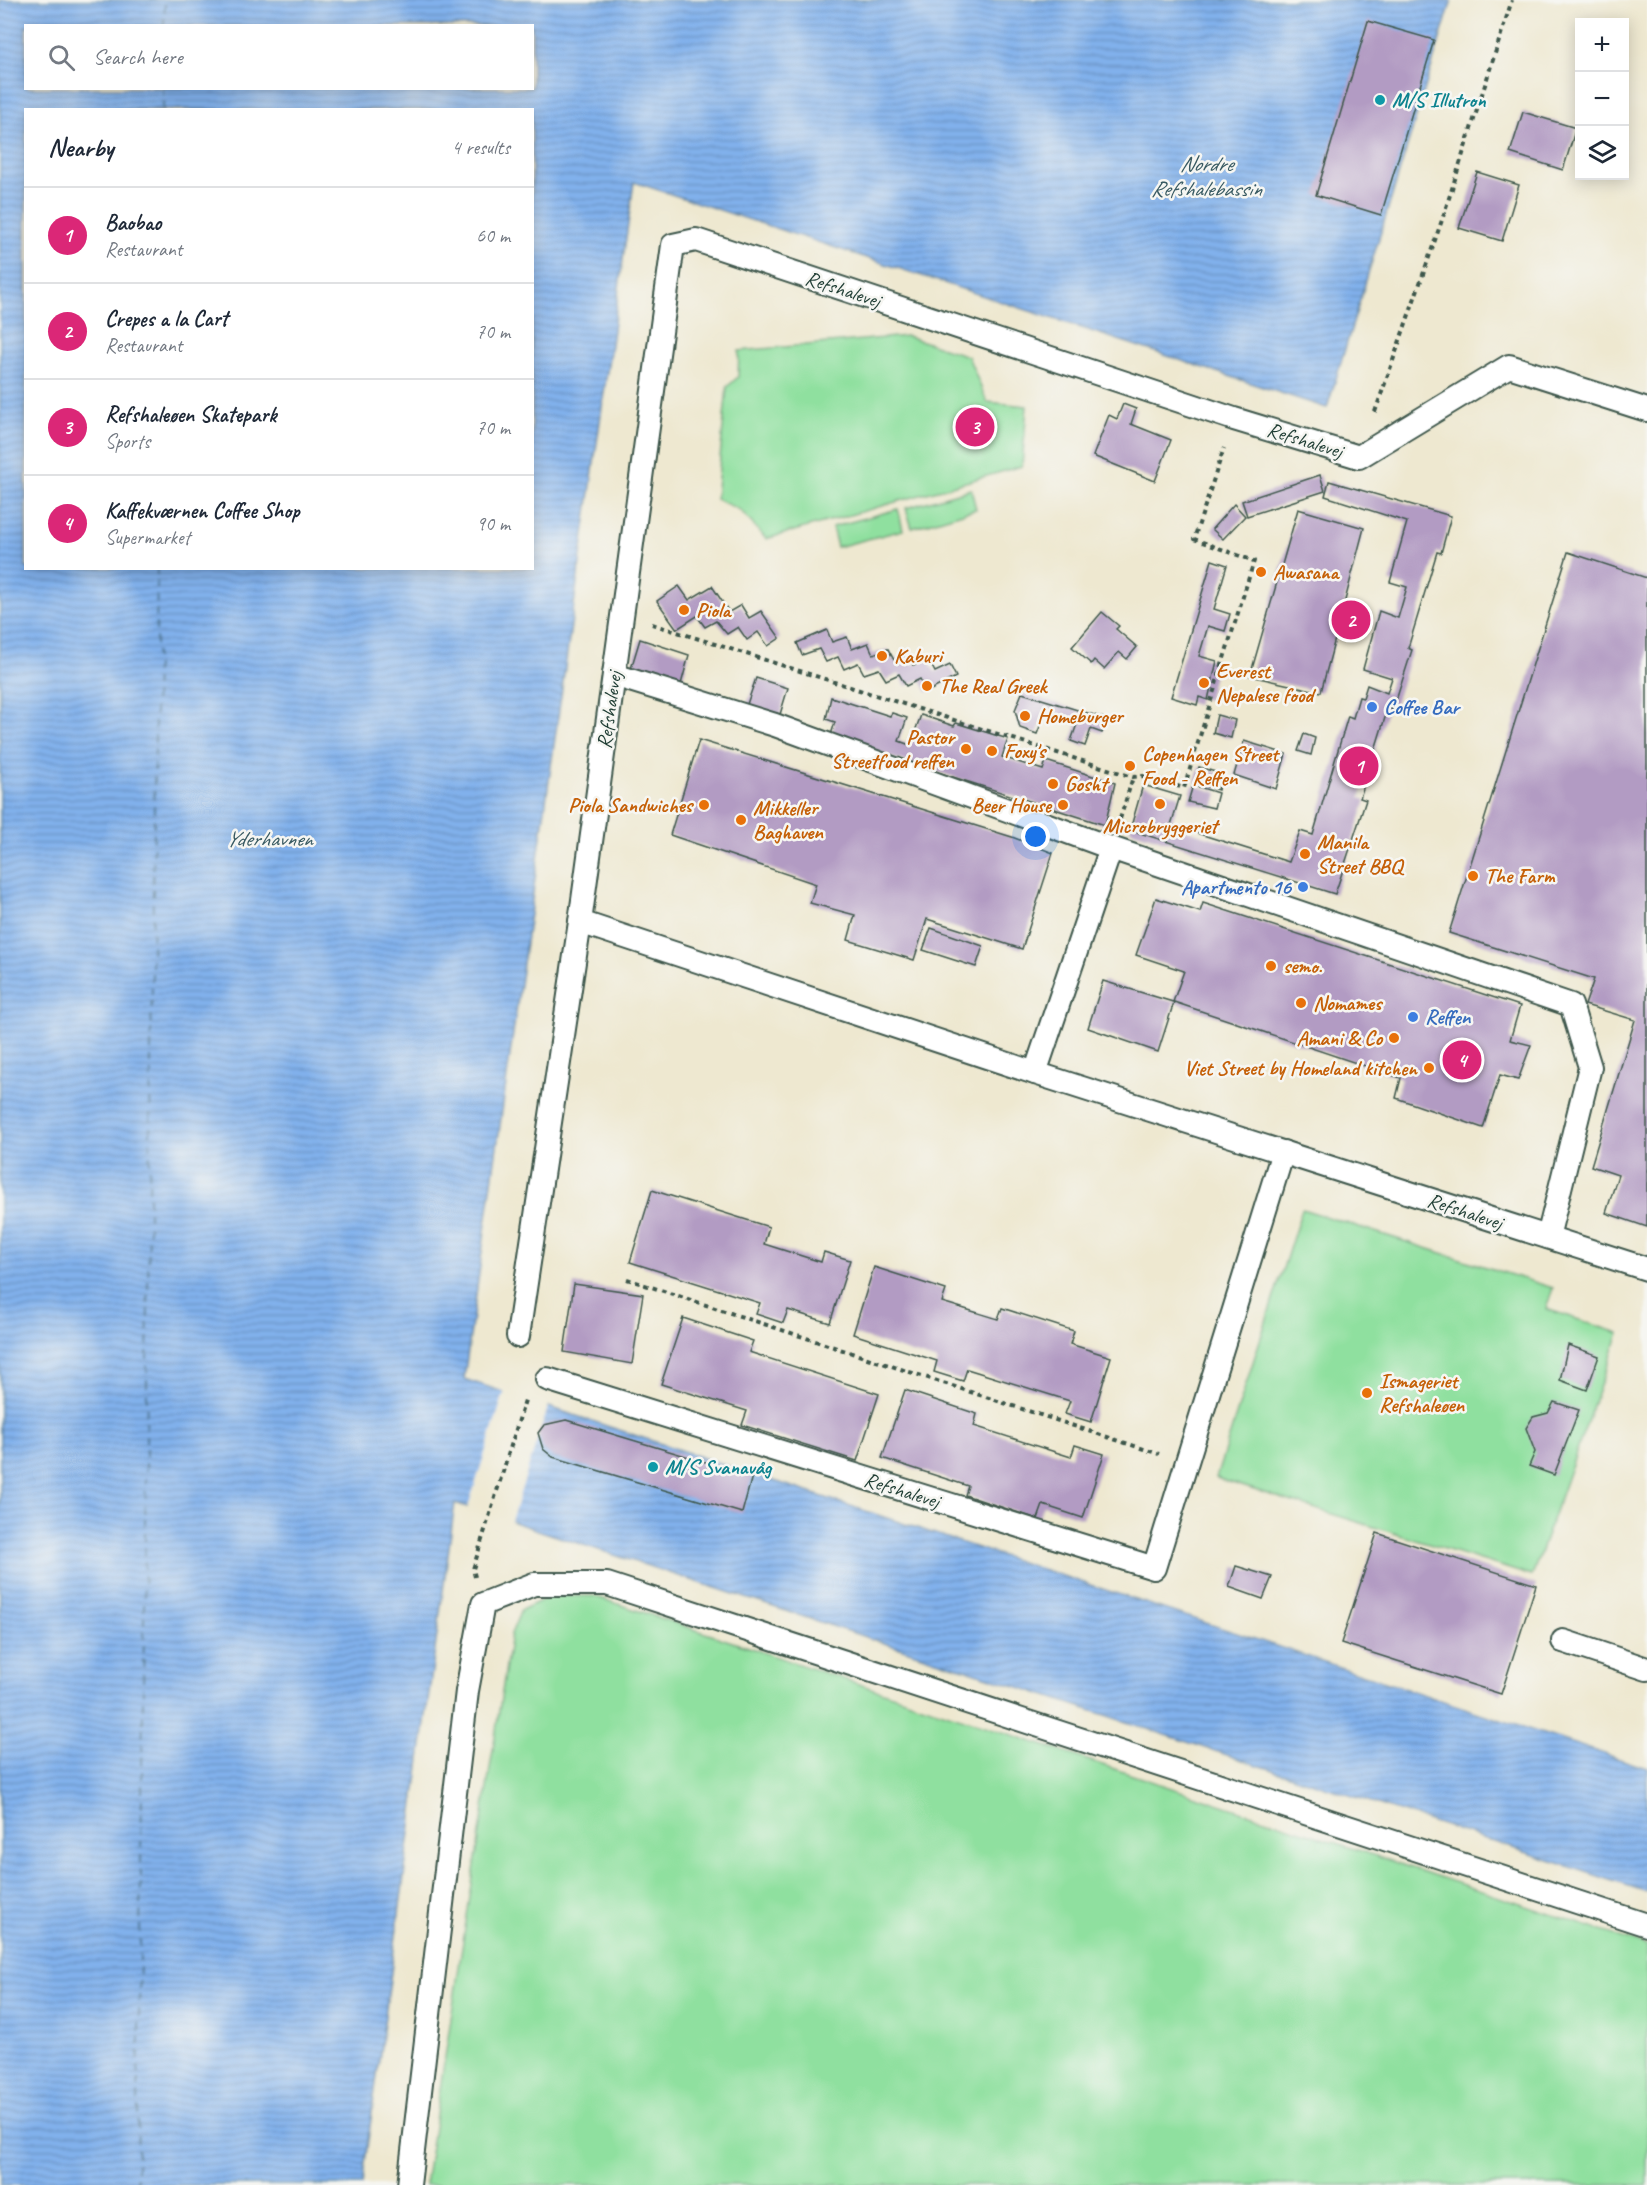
<!DOCTYPE html>
<html lang="en">
<head>
<meta charset="utf-8">
<style>
	body { margin:0; font-family:Caveat,sans-serif; background:#f2f2f3; color:#1f2937 }
	.controls { position:absolute; right:18px; top:18px; display:grid; overflow:hidden; border-radius:0px; box-shadow:0 3px 15px #0003 }
	.controls button { width:54px; height:54px; display:grid; place-items:center; padding:0; border:0; border-bottom:2px solid #e0e1e3; background:#fff; color:#1f2937; font:30px sans-serif }
	.you { position:absolute; left:1036px; top:837px; width:21px; height:21px; margin:-15px; border:4px solid #fff; border-radius:50%; background:#1a73e8; box-shadow:0 0 0 9px #1a73e833 }
	.badge { display:grid; place-items:center; width:39px; height:39px; border-radius:50%; background:#db2777; color:#fff; font-size:20px; font-weight:700 }
	.pin { position:absolute; translate:-50% -50%; border:3px solid #fff; box-shadow:0 2px 6px #0006 }
	.list { margin:0; padding:0; list-style:none }
	h2 { display:flex; justify-content:space-between; align-items:center; height:78px; margin:0; padding:0 24px; font-size:26px }
	h2 small { font-size:20px; font-weight:400; color:#747a83 }
	.list li { display:grid; grid-template-columns:39px 1fr auto; gap:18px; align-items:center; box-sizing:border-box; height:96px; padding:0 24px; border-top:2px solid #e0e1e3 }
	.list b { display:block; font-size:22px; white-space:nowrap }
	.list p { margin:0; font-size:20px; white-space:nowrap; color:#747a83 }
	.list em { font-size:20px; font-style:normal; color:#747a83 }
	.icon { flex:none; width:33px; height:33px; fill:none; stroke:currentColor; stroke-width:2; stroke-linecap:round; stroke-linejoin:round }
	.map { position:relative; flex:none; width:1647px; height:2185px; overflow:hidden }
	.search { position:absolute; background:#fff; box-shadow:0 3px 15px #0003; left:24px; top:24px; width:510px; height:66px; display:flex; align-items:center; gap:15px; box-sizing:border-box; padding:0 21px; border-radius:0px; color:#747a83; font-size:22px }
	.panel { position:absolute; background:#fff; box-shadow:0 3px 15px #0003; left:24px; top:108px; width:510px; height:462px; border-radius:0px }
	.map>svg:first-child { display:block }
</style>
</head>
<body>
<div class="map">
<svg width="1647" height="2185" viewBox="0 0 1647 2185">
	<defs>
		<pattern id="water-rules" width="6" height="5" patternUnits="userSpaceOnUse" patternTransform="scale(1.5)"><rect width="6" height="5" fill="#81b1ec"/><path d="M0 2.5h6" fill="none" stroke="#6991c0"/></pattern>
	</defs>
	<rect width="100%" height="100%" fill="#f6f6f2"/>
	<filter id="ink" filterUnits="userSpaceOnUse"><feTurbulence type="fractalNoise" baseFrequency=".0167" numOctaves="2"/><feDisplacementMap in="SourceGraphic" scale="12" xChannelSelector="R" yChannelSelector="G"/><feConvolveMatrix kernelMatrix="1 2 1 2 8 2 1 2 1" color-interpolation-filters="sRGB"/></filter>
	<filter id="wash" filterUnits="userSpaceOnUse"><feTurbulence type="fractalNoise" baseFrequency=".008" numOctaves="4" result="noise"/><feDisplacementMap in="SourceGraphic" scale="24" xChannelSelector="R" yChannelSelector="G"/><feGaussianBlur stdDeviation="1.35" result="paint"/><feColorMatrix in="noise" values="0 0 0 0 0 0 0 0 0 0 0 0 0 0 0 0 0 1.4 0 .05"/><feComposite in="paint" operator="in"/></filter>
	<g filter="url(#wash)">
		<rect width="100%" height="100%" fill="#eee8d0"/>
		<g fill="#8fe09f" stroke="#578e6a" stroke-width="1.5">
			<path d="M907 336 968 356 987 402 1027 406 1022 466 766 539 740 510 716 499 727 387 738 377 739 351Z"/>
			<path d="M971 489 976 509 912 528 906 508Z"/>
			<path d="M898 509 903 530 837 547 832 527Z"/>
			<path d="M1302 1209 1553 1288 1546 1309 1619 1333 1532 1576 1216 1478Z"/>
			<path d="M551 1596H594L1647 1946V2185H425L511 1634 521 1610Z"/>
		</g>
		<path fill="url(#water-rules)" stroke="#507790" stroke-width="1.5" fill-rule="evenodd" d="M0 0H1452L1327 408 634 182 464 1379 1647 1768V1892L455 1503 362 2185H0ZM26 26H532V88H26ZM26 110H532V568H26Z"/>
		<path fill="#eee8d0" d="M505 1390 549 1404 510 1524 467 1510Z"/>
		<g fill="none" stroke-linecap="round" stroke-linejoin="round">
			<g stroke="#385a62" stroke-width="1.5" stroke-dasharray="8 6" stroke-linecap="butt">
				<path d="M164 26 165 0"/>
				<path d="M163 110V88"/>
				<path d="M137 2185 157 568"/>
			</g>
		</g>
		<g id="blocks">
			<g fill="#b29bc3">
				<path d="M1368 21 1434 40 1381 215 1316 195Z"/>
				<path d="M1523 112 1576 128 1563 170 1510 153Z"/>
				<path d="M1477 172 1519 185 1502 241 1459 228Z"/>
				<path d="M1123 404 1136 409 1131 424 1171 440 1155 481 1093 456 1109 415 1117 419Z"/>
				<path d="M1320 475 1325 491 1247 516 1242 501Z"/>
				<path d="M1329 481 1451 516 1441 553 1437 552 1408 648 1412 650 1393 710 1388 708 1360 798 1366 800 1335 894 1130 830 1143 785 1180 796 1171 825 1289 862 1300 831 1313 835 1348 716 1353 718 1359 697 1363 698 1367 685 1387 693 1392 678 1363 669 1379 611 1398 618 1407 587 1390 582 1407 522 1325 496Z"/>
				<path d="M1234 504 1245 516 1223 539 1212 529Z"/>
				<path d="M1298 509 1364 528 1321 692 1250 676Z"/>
				<path d="M1568 552 1647 578V1227L1606 1213 1618 1175 1591 1166 1635 1020 1585 1005 1594 979 1449 933Z"/>
				<path d="M1212 560 1227 565 1214 609 1230 614 1225 631 1208 626 1199 656 1217 661 1208 700 1199 697 1197 705 1171 697Z"/>
				<path d="M679 586 689 600 712 586 729 612 741 605 749 618 761 611 780 638 768 646 758 632 747 640 738 627 727 634 716 621 705 627 697 616 677 629 657 601Z"/>
				<path d="M1102 612 1119 626 1116 629 1137 647 1127 659 1119 652 1104 669 1094 660 1091 664 1072 647Z"/>
				<path d="M827 630 832 642 847 637 852 649 868 643 873 654 888 649 894 660 908 654 913 665 928 659 935 672 950 665 956 677 927 692 920 679 906 686 899 674 886 680 879 669 864 674 858 663 844 669 838 657 826 662 819 649 802 655 797 643Z"/>
				<path d="M640 639 689 655 680 688 630 672Z"/>
				<path d="M756 678 788 688 778 721 745 710Z"/>
				<path d="M1022 693 1107 719 1102 733 1091 729 1085 746 1071 741 1077 724 1045 714 1037 734 1020 728 1015 710Z"/>
				<path d="M831 697 890 716 892 713 907 718 899 741 910 745 921 715 954 726 956 723 1008 739 1002 757 1043 770 1046 761 1115 783 1105 825 830 738 835 722 826 719Z"/>
				<path d="M1217 715 1235 720 1231 738 1213 733Z"/>
				<path d="M1304 734 1315 738 1311 755 1298 751Z"/>
				<path d="M699 740 1012 837 1053 853 1022 949 927 919 914 960 848 940 855 915 810 903 816 884 670 835Z"/>
				<path d="M1244 741 1286 754 1276 789 1234 775Z"/>
				<path d="M1199 767 1222 774 1218 790 1195 782Z"/>
				<path d="M1193 785 1218 793 1214 808 1188 802Z"/>
				<path d="M1156 898 1200 912 1203 903 1520 1006 1510 1040 1531 1045 1518 1080 1500 1075 1483 1128 1396 1098 1401 1078 1174 1002 1158 1052 1088 1028 1103 981 1173 1002 1184 971 1136 955Z"/>
				<path d="M931 928 983 946 976 967 923 950Z"/>
				<path d="M652 1190 769 1227 764 1244 821 1262 824 1252 850 1260 830 1323 788 1310 783 1323 756 1314 760 1303 630 1262Z"/>
				<path d="M874 1267 946 1290 942 1302 998 1319 1002 1308 1074 1331 1070 1344 1111 1357 1091 1422 1065 1414 1070 1401 967 1369 963 1381 934 1372 937 1361 853 1334Z"/>
				<path d="M574 1284 643 1294 632 1364 564 1352Z"/>
				<path d="M683 1318 753 1341 749 1352 879 1394 857 1461 742 1425 747 1411 661 1384Z"/>
				<path d="M1568 1345 1599 1356 1587 1390 1560 1380Z"/>
				<path d="M905 1390 977 1414 974 1426 1071 1457 1075 1445 1104 1454 1083 1518 1043 1505 1038 1519 965 1495 968 1486 882 1458Z"/>
				<path d="M1554 1402 1579 1410 1554 1475 1529 1466 1535 1452 1526 1428 1533 1417 1548 1413Z"/>
				<path d="M566 1420 752 1476 742 1513 553 1457 543 1449 538 1433 544 1425Z"/>
				<path d="M1377 1533 1536 1585 1501 1694 1341 1643Z"/>
				<path d="M1236 1566 1272 1577 1263 1599 1229 1587Z"/>
			</g>
		</g>
	</g>
	<g filter="url(#ink)">
		<use href="#blocks" fill-opacity="0" stroke="#3e574b" stroke-width="1.5"/>
		<g fill="none" stroke-linecap="round" stroke-linejoin="round">
			<defs>
				<g id="service">
					<path d="M614 675 775 725 1111 848 1571 1005 1590 1067 1548 1237"/>
					<path d="M580 922 1035 1073 1647 1269"/>
					<path d="M1035 1073 1111 848"/>
					<path d="M518 1336 580 922 673 245 696 240 1234 419 1359 457 1509 366 1647 410"/>
					<path d="M547 1379 1154 1568 1283 1152"/>
					<path d="M1563 1641 1647 1669"/>
					<path d="M409 2185 467 1691 483 1604 534 1584H607L1647 1925"/>
				</g>
			</defs>
			<use href="#service" stroke="#3e574b" stroke-width="26"/>
			<g stroke="#3e574b" stroke-width="4" stroke-dasharray="4.5 4.5" stroke-linecap="butt">
				<path d="M1375 412 1442 220 1512 0"/>
				<path d="M652 624 1133 777 1143 776 1184 788 1254 561 1194 539 1224 448"/>
				<path d="M1120 819 1133 777"/>
				<path d="M627 1279 1159 1454"/>
				<path d="M475 1577 473 1569 525 1400"/>
			</g>
			<use href="#service" stroke="#fff" stroke-width="22"/>
		</g>
	</g>
	<g fill="#0f9aa8" stroke="#f6f6f2" stroke-width="2">
		<circle cx="1380" cy="100" r="6"/>
		<circle cx="653" cy="1467" r="6"/>
	</g>
	<g fill="#e8710a" stroke="#f6f6f2" stroke-width="2">
		<circle cx="1261" cy="572" r="6"/>
		<circle cx="684" cy="610" r="6"/>
		<circle cx="882" cy="656" r="6"/>
		<circle cx="1204" cy="683" r="6"/>
		<circle cx="927" cy="686" r="6"/>
		<circle cx="1025" cy="716" r="6"/>
		<circle cx="966" cy="749" r="6"/>
		<circle cx="992" cy="751" r="6"/>
		<circle cx="1130" cy="766" r="6"/>
		<circle cx="1053" cy="784" r="6"/>
		<circle cx="1160" cy="804" r="6"/>
		<circle cx="704" cy="805" r="6"/>
		<circle cx="1063" cy="805" r="6"/>
		<circle cx="741" cy="820" r="6"/>
		<circle cx="1305" cy="854" r="6"/>
		<circle cx="1473" cy="876" r="6"/>
		<circle cx="1271" cy="966" r="6"/>
		<circle cx="1301" cy="1003" r="6"/>
		<circle cx="1394" cy="1038" r="6"/>
		<circle cx="1429" cy="1068" r="6"/>
		<circle cx="1367" cy="1393" r="6"/>
	</g>
	<g fill="#3f7fe0" stroke="#f6f6f2" stroke-width="2">
		<circle cx="1372" cy="707" r="6"/>
		<circle cx="1303" cy="887" r="6"/>
		<circle cx="1413" cy="1017" r="6"/>
	</g>
	<g text-anchor="middle" stroke-width="5" stroke-linejoin="round" paint-order="stroke">
		<g font-size="21" font-weight="bold" fill="#0d838f" stroke="#f6f6f2" text-anchor="start">
			<text x="1392" y="107">M/S Illutron</text>
			<text x="665" y="1474">M/S Svanavåg</text>
		</g>
		<g font-size="21" fill="#1f3d34" stroke="#f6f6f2">
			<text transform="translate(843 289) rotate(18)" y="7">Refshalevej</text>
			<text transform="translate(1305 440) rotate(17)" y="7">Refshalevej</text>
			<text transform="translate(609 710) rotate(-82)" y="7">Refshalevej</text>
			<text transform="translate(1465 1211) rotate(18)" y="7">Refshalevej</text>
			<text transform="translate(902 1490) rotate(17)" y="7">Refshalevej</text>
		</g>
		<g font-size="21" font-weight="bold" fill="#c56008" stroke="#f6f6f2" text-anchor="start">
			<text x="1273" y="579">Awasana</text>
			<text x="696" y="617">Piola</text>
			<text x="894" y="663">Kaburi</text>
			<text x="1216" y="678">Everest<tspan x="1216" dy="24">Nepalese food</tspan></text>
			<text x="939" y="693">The Real Greek</text>
			<text x="1037" y="723">Homeburger</text>
			<text x="954" y="744" text-anchor="end">Pastor<tspan x="954" dy="24">Streetfood reffen</tspan></text>
			<text x="1004" y="758">Foxy's</text>
			<text x="1142" y="761">Copenhagen Street<tspan x="1142" dy="24">Food - Reffen</tspan></text>
			<text x="1065" y="791">Gosht</text>
			<text x="692" y="812" text-anchor="end">Piola Sandwiches</text>
			<text x="1051" y="812" text-anchor="end">Beer House</text>
			<text x="753" y="815">Mikkeller<tspan x="753" dy="24">Baghaven</tspan></text>
			<text x="1160" y="833" text-anchor="middle">Microbryggeriet</text>
			<text x="1317" y="849">Manila<tspan x="1317" dy="24">Street BBQ</tspan></text>
			<text x="1485" y="883">The Farm</text>
			<text x="1283" y="973">semo.</text>
			<text x="1313" y="1010">Nomames</text>
			<text x="1382" y="1045" text-anchor="end">Amani &amp; Co</text>
			<text x="1417" y="1075" text-anchor="end">Viet Street by Homeland kitchen</text>
			<text x="1379" y="1388">Ismageriet<tspan x="1379" dy="24">Refshaleøen</tspan></text>
		</g>
		<g font-size="21" font-weight="bold" fill="#366cbe" stroke="#f6f6f2" text-anchor="start">
			<text x="1384" y="714">Coffee Bar</text>
			<text x="1291" y="894" text-anchor="end">Apartmento 16</text>
			<text x="1425" y="1024">Reffen</text>
		</g>
		<g font-size="22" font-style="italic" fill="#385a62" stroke="#f6f6f2">
			<text x="1206" y="171">Nordre<tspan x="1206" dy="25">Refshalebassin</tspan></text>
			<text x="269" y="846">Yderhavnen</text>
		</g>
	</g>
</svg>
<div class="controls">
<button>+</button>
<button>−</button>
<button><svg class="icon" aria-label="layers" viewBox="0 0 24 24"><path d="M12 4l9 5-9 5-9-5zM3 14l9 5 9-5"/></svg></button>
</div>
<div class="you"></div>
<div class="pin badge" style="left:1359px;top:766px">1</div>
<div class="pin badge" style="left:1351px;top:620px">2</div>
<div class="pin badge" style="left:975px;top:427px">3</div>
<div class="pin badge" style="left:1462px;top:1060px">4</div>
<div class="search"><svg class="icon" aria-label="search" viewBox="0 0 24 24"><circle cx="10" cy="10" r="6"/><path d="M15 15l6 6"/></svg>Search here</div>
<section class="panel">
<h2>Nearby<small>4 results</small></h2>
<ul class="list">
<li><span class="badge">1</span><div><b>Baobao</b><p>Restaurant</p></div><em>60 m</em></li>
<li><span class="badge">2</span><div><b>Crepes a la Cart</b><p>Restaurant</p></div><em>70 m</em></li>
<li><span class="badge">3</span><div><b>Refshaleøen Skatepark</b><p>Sports</p></div><em>70 m</em></li>
<li><span class="badge">4</span><div><b>Kaffekværnen Coffee Shop</b><p>Supermarket</p></div><em>90 m</em></li>
</ul>
</section>
</div>
</body>
</html>
